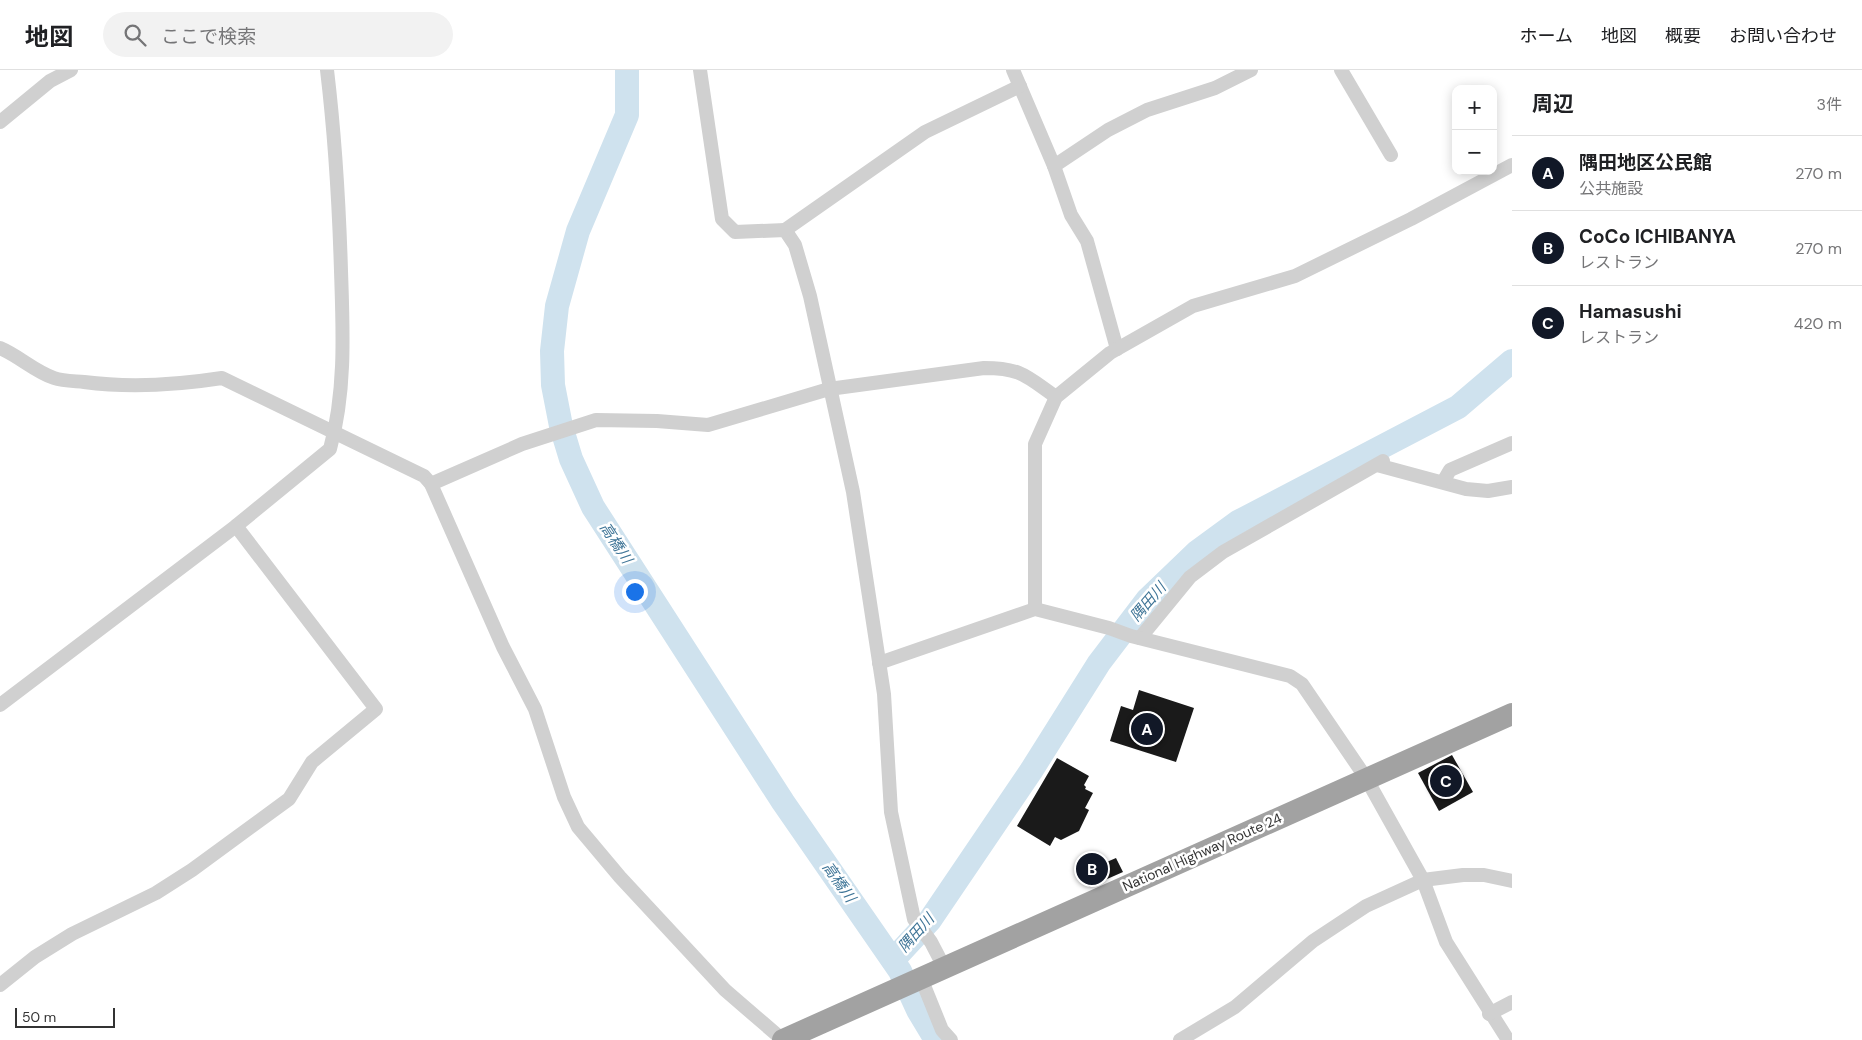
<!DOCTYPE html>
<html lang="ja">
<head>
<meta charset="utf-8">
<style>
	body { margin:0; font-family:"DM Sans","Noto Sans JP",sans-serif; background:#f2f2f2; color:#202124 }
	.controls { position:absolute; right:15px; top:15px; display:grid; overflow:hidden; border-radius:10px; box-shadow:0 2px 12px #0003 }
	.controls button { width:45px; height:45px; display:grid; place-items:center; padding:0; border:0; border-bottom:1px solid #e0e0e0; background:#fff; color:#202124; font:25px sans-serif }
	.scale { position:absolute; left:15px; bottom:12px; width:100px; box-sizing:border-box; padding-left:5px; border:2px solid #333; border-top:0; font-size:14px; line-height:18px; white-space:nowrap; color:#333; -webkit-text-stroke:4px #fff; paint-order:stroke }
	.you { position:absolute; left:634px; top:521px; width:18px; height:18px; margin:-12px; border:4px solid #fff; border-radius:50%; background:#1a73e8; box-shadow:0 0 0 8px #1a73e833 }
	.badge { display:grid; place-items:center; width:32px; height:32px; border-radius:50%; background:#111827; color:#fff; font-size:16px; font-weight:700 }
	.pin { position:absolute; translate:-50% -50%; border:2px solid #fff; box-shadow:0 1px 5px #0006 }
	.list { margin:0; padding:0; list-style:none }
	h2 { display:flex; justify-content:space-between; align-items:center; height:65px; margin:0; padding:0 20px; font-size:21px }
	h2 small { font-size:16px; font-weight:400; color:#757577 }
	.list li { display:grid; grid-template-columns:32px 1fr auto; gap:15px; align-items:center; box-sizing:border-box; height:75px; padding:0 20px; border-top:1px solid #e0e0e0 }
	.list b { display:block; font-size:19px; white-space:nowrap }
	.list p { margin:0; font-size:16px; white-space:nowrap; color:#757577 }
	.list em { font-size:16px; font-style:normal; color:#757577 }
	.icon { flex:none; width:28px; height:28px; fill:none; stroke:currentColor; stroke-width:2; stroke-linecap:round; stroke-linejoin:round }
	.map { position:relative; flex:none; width:1512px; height:970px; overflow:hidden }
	header { display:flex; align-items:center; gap:30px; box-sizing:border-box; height:70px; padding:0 25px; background:#fff; border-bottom:1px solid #e0e0e0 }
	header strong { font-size:24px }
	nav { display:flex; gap:28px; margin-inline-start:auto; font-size:18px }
	.search { width:350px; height:45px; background:#f2f2f2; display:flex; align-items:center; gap:12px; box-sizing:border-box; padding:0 18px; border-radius:28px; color:#757577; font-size:19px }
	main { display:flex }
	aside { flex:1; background:#fff }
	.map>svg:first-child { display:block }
</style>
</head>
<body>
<header>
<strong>地図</strong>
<div class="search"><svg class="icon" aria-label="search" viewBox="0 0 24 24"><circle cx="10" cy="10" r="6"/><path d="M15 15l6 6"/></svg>ここで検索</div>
<nav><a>ホーム</a><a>地図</a><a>概要</a><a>お問い合わせ</a></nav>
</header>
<main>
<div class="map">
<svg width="1512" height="970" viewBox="0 0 1512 970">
	<rect width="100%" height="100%" fill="#fff"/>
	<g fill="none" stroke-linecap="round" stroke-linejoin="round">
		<g stroke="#cfe2ee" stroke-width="24">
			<path d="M627 0V45L578 161 557 236 552 281 553 315 561 356 571 389 593 437 783 732 900 901 918 940 936 970"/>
			<path d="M893 890 930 850 1031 701 1099 593 1147 530 1197 482 1238 452 1458 337 1512 291"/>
		</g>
	</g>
	<g fill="#1a1a1a">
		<path d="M1139 620 1194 638 1176 692 1110 671 1121 636 1133 640Z"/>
		<path d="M1452 685 1473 722 1439 741 1418 703Z"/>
		<path d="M1057 688 1089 706 1084 715 1086 717 1085 719 1093 723 1085 738 1089 740 1079 761 1061 770 1055 767 1050 776 1017 756Z"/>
		<path d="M1098 784 1102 794 1116 788 1123 802 1089 817 1078 792Z"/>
	</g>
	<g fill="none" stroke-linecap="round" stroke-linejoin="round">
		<g stroke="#d0d0d0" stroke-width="14">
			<path d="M700 0 722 149 735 162 785 160 795 175 810 226 853 422 884 624 891 742 914 849 931 872 944 897"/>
			<path d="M1013 0 1054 96 1108 60 1147 40 1215 18 1251 0"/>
			<path d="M1341 0 1391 85"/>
			<path d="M0 52 50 11 71 0"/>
			<path d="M1054 96 1071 145 1087 171 1117 279"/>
			<path d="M785 160 925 62 1020 16"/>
			<path d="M0 278C19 286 34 301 54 308 63 311 74 311 84 312 130 318 177 315 222 308L424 406 431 414 503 577 535 639 564 727 578 757 620 807 725 920 783 970"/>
			<path d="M1377 395 1466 419 1488 421 1512 417"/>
			<path d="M1443 412 1450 400 1512 373"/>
			<path d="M431 414 522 374 596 350 657 351 708 355 829 319 984 298C1021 298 1026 306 1056 327"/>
			<path d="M1035 539V374L1056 327 1110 283 1193 236 1295 206 1411 149 1512 95"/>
			<path d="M1140 568 1190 507 1223 482 1383 391"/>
			<path d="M879 593 1035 539 1109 558 1131 566 1290 606 1302 614 1366 708 1423 810 1446 872 1508 970"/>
			<path d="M0 635 236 456 330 379C346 321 343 261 341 201 339 134 335 67 327 0"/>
			<path d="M921 908 942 960 951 970"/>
			<path d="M0 915 35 887 72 864 156 823 192 800 289 729 312 692 376 639 236 456"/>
			<path d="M1489 944 1512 932"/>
			<path d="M1180 970 1235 937 1313 871 1366 836 1423 810 1463 805H1484L1512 811"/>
		</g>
		<path stroke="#a2a2a2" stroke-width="22" d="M783 970 1512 644"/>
	</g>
	<g text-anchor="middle" stroke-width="5" stroke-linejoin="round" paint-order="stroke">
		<g font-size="14" fill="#333" stroke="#fff">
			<text transform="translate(1202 782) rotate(-24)" y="5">National Highway Route 24</text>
		</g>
		<g font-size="15" font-style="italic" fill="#3f7597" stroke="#fff">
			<text transform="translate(616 473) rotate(57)" y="5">高橋川</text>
			<text transform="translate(1148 532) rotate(-49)" y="5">隅田川</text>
			<text transform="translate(839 812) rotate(55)" y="5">高橋川</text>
			<text transform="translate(916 863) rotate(-48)" y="5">隅田川</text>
		</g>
	</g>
</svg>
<div class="controls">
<button>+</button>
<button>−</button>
</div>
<div class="scale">50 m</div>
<div class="you"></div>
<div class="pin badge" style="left:1147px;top:659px">A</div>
<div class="pin badge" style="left:1092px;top:799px">B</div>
<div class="pin badge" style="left:1446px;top:711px">C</div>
</div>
<aside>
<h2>周辺<small>3件</small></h2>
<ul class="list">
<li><span class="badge">A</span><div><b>隅田地区公民館</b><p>公共施設</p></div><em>270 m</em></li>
<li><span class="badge">B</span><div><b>CoCo ICHIBANYA</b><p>レストラン</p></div><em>270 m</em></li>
<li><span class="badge">C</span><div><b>Hamasushi</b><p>レストラン</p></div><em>420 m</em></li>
</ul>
</aside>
</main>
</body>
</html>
